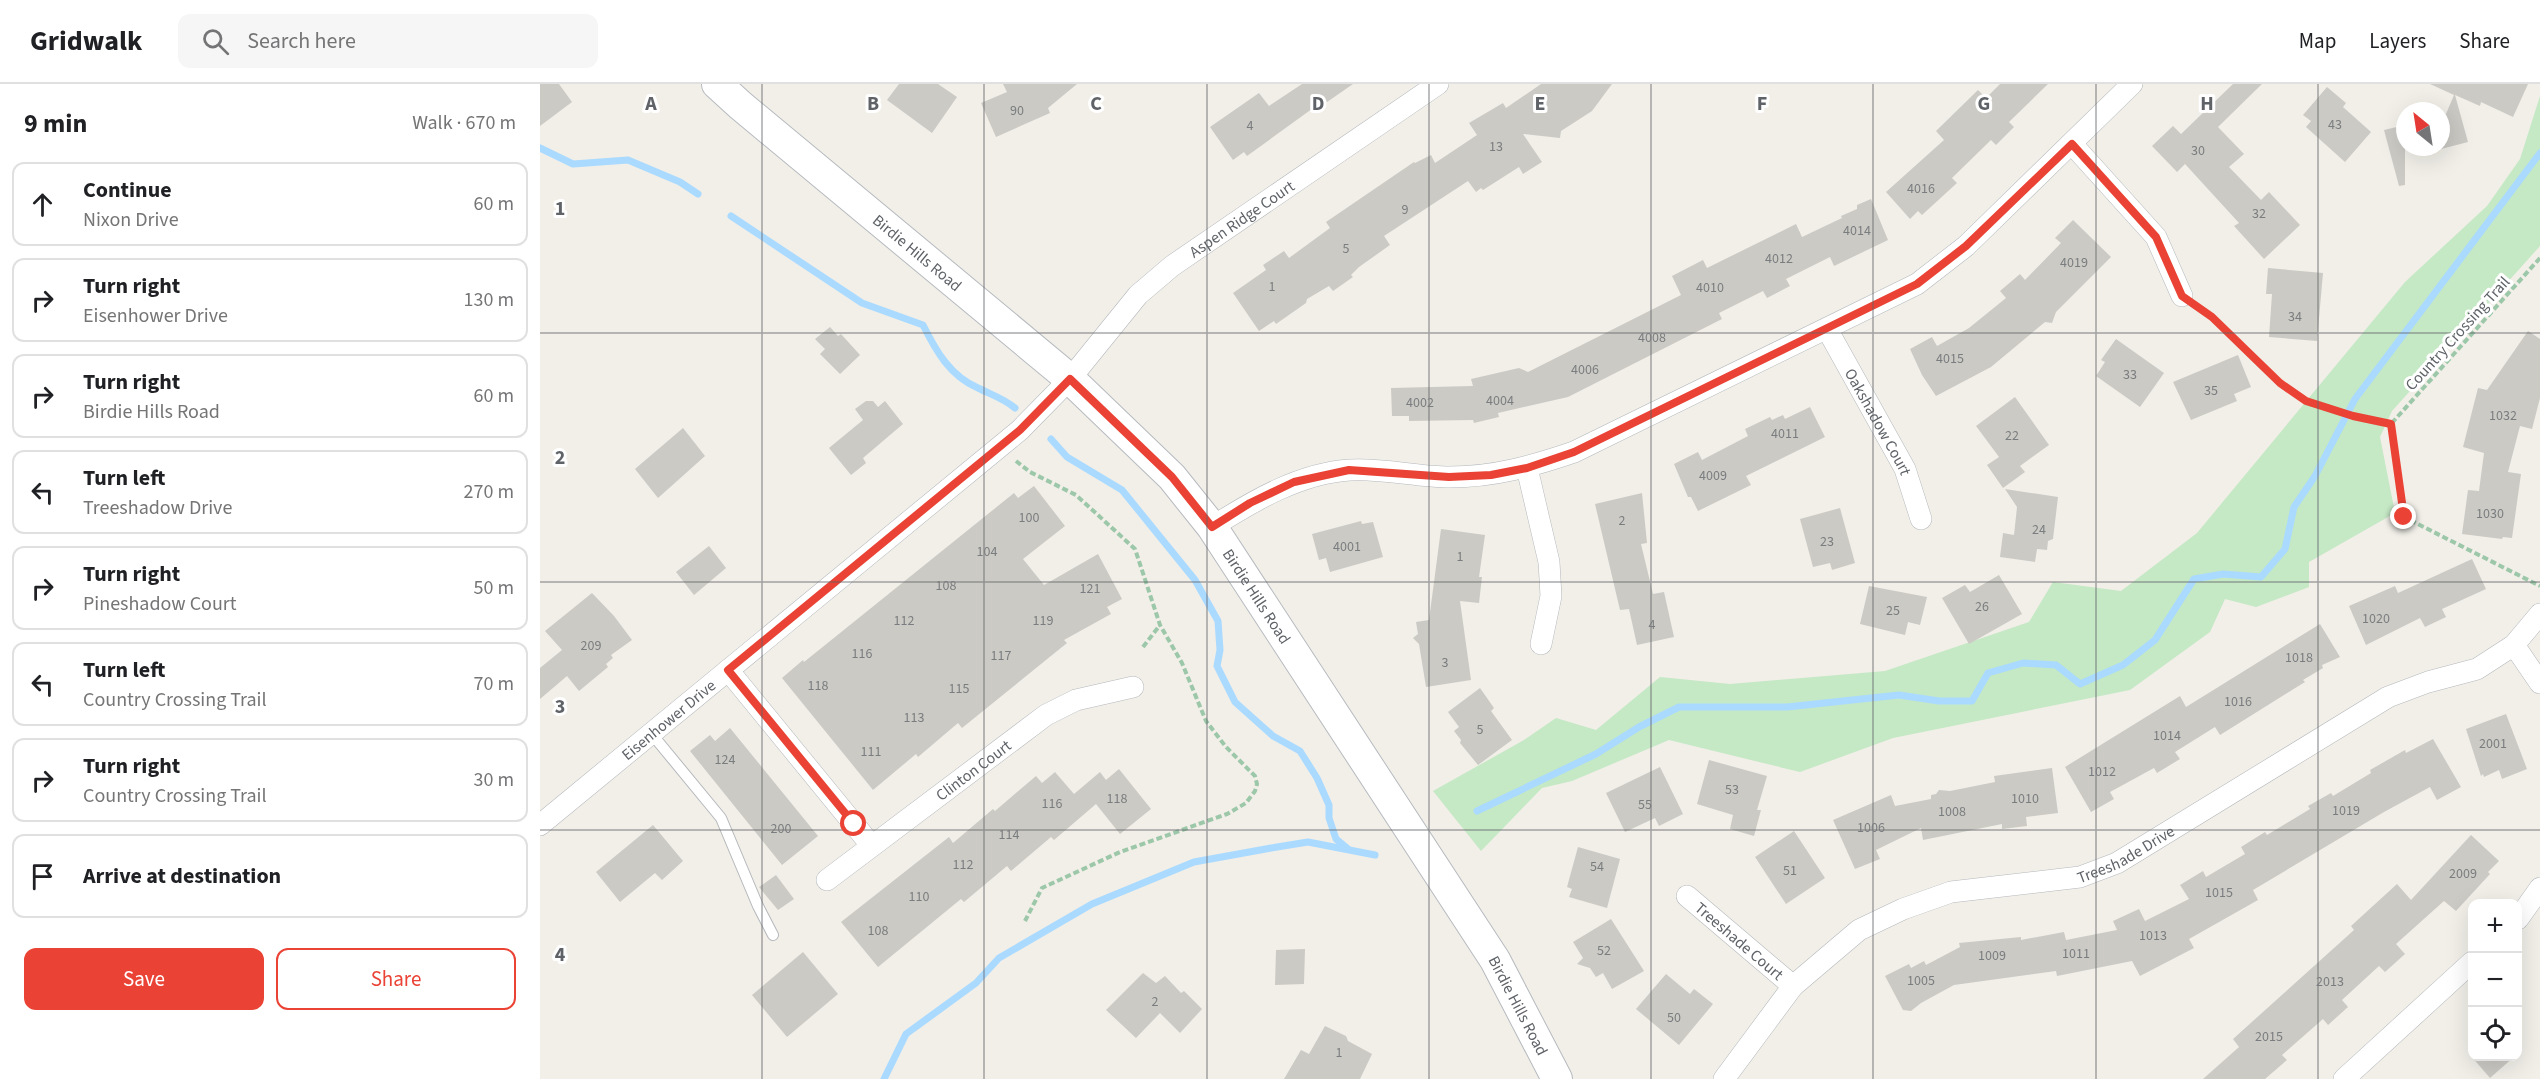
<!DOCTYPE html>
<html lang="en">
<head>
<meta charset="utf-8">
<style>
	body { margin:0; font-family:"Source Sans 3",sans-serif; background:#f6f6f6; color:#202124 }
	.controls { position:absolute; right:18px; bottom:18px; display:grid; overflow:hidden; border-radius:12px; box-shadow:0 6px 24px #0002 }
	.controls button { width:54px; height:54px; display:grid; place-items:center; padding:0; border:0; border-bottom:2px solid #e0e0e0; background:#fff; color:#202124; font:30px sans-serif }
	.compass { position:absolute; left:1856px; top:18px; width:54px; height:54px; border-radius:50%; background:#fff; box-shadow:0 6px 24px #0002; rotate:330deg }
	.stop { position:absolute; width:18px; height:18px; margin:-14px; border:4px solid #ea4335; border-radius:50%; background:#fff }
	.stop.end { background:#ea4335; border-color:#fff; box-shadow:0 2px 6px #0008 }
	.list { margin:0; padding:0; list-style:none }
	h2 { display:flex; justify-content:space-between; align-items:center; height:78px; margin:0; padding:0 24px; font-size:26px }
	h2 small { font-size:20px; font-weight:400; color:#757577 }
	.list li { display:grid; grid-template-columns:39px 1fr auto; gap:18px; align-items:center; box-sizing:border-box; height:84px; margin:0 12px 12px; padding:0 12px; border:2px solid #e0e0e0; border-radius:12px }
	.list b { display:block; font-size:22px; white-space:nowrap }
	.list p { margin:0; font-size:20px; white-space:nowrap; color:#757577 }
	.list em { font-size:20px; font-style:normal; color:#757577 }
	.actions { display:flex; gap:12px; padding:18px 24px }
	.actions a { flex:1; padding:14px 0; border:2px solid #ea4335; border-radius:12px; text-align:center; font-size:21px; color:#ea4335 }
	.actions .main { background:#ea4335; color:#fff }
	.icon { flex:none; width:33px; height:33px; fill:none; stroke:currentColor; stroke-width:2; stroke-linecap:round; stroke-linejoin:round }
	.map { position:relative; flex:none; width:2000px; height:995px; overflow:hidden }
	header { display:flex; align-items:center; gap:36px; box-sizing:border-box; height:84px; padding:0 30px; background:#fff; border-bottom:2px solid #e0e0e0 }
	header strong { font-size:28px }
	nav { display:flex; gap:33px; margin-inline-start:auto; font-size:21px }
	.search { width:420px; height:54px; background:#f6f6f6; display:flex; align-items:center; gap:15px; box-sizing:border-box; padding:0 21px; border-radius:12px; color:#757577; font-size:22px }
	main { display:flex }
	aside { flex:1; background:#fff }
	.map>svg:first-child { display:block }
</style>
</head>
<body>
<header>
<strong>Gridwalk</strong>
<div class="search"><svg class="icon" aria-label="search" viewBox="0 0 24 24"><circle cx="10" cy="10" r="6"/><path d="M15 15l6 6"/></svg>Search here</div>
<nav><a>Map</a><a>Layers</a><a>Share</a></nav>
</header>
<main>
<aside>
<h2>9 min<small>Walk · 670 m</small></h2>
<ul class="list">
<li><svg class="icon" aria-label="ahead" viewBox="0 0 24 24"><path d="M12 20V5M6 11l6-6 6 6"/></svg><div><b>Continue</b><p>Nixon Drive</p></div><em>60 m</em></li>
<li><svg class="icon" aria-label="right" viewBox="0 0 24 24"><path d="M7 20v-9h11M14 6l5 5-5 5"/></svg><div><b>Turn right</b><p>Eisenhower Drive</p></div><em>130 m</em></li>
<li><svg class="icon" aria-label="right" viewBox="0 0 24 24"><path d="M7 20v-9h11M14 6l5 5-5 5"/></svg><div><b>Turn right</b><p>Birdie Hills Road</p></div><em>60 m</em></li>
<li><svg class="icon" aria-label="left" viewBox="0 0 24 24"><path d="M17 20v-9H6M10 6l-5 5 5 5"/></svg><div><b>Turn left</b><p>Treeshadow Drive</p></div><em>270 m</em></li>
<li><svg class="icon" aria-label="right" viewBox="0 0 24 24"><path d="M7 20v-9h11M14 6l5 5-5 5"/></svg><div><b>Turn right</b><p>Pineshadow Court</p></div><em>50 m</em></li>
<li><svg class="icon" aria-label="left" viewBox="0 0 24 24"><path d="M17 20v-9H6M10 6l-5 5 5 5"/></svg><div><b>Turn left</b><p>Country Crossing Trail</p></div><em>70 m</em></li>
<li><svg class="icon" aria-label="right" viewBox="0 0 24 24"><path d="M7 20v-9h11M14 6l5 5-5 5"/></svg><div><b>Turn right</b><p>Country Crossing Trail</p></div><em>30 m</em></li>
<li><svg class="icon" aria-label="arrive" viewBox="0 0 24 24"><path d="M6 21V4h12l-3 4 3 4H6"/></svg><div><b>Arrive at destination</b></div></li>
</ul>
<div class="actions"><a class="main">Save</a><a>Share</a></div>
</aside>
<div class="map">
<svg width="2000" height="995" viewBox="0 0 2000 995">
	<rect width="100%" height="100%" fill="#f1efe8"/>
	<path fill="#c5e8c5" d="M2000 12V162L1852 327 1840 353 1855 429 1769 478V503L1716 523 1685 515 1670 548 1590 606 1353 654 1260 688 1129 656 1032 697 1002 704 941 767 893 707 984 656 1016 634 1056 646 1120 593 1190 600 1345 587 1489 538 1513 498 1581 507 1657 449 1865 198 1947 122 1980 75Z"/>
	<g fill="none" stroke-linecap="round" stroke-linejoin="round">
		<g stroke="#aadaff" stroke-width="7">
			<path d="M0 64 33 80 88 76 140 98 158 110"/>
			<path d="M191 132 322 219 383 241C396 267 410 292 438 304 452 311 463 314 475 324"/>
			<path d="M511 355 527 373 582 406 655 496 678 537 680 566 677 582 695 618 733 652 760 667 777 694 789 721V734L796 755 808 765"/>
			<path d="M937 727 1056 670 1099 643 1139 623H1247L1359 611 1399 617H1432L1448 589 1483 579 1516 581 1540 600 1583 581 1615 556 1654 495 1683 490 1721 493 1745 465 1754 423 1775 392 1815 315 2000 69"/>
			<path d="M344 995 366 950 436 899 459 874 552 820 654 778 737 763 768 758 835 771"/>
		</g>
	</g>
	<g fill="#cccac5">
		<path d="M0 0H19L32 18 0 42Z"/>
		<path d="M359 0H398L417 13 392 49 347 16Z"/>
		<path d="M463 0H537L508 24 510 29 456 53 441 19 467 8Z"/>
		<path d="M762 0H813L777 25 776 22 707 72 704 68 693 76 670 43 719 9 729 22Z"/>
		<path d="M1001 0H1072L1052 27 1021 47 1020 54 983 50 1002 78 983 90 979 83 943 106 941 104 936 108 928 97 844 152 850 161 819 183 811 191 813 193 793 207 789 202 767 215 766 219 736 240 734 237 719 247 693 209 726 186 723 181 744 167 749 174 790 144 786 138 874 78 875 79 891 71 895 79 937 51 929 39 963 19 966 24Z"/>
		<path d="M1460 0H1508L1469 38 1474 43 1456 61 1451 56 1412 94 1417 99 1382 131 1378 127 1370 135 1346 108 1404 56 1396 47 1438 6 1446 14Z"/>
		<path d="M1693 0H1722L1678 43 1704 70 1689 83 1721 116 1729 108 1760 141 1724 175 1694 142 1699 139 1645 80 1637 88 1612 62 1633 42 1641 50Z"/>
		<path d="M1890 0H1988L1973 33 1941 18 1940 22 1915 11 1928 58 1901 65V31L1906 30 1914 11Z"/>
		<path d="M1787 3 1806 19 1803 23 1831 48 1805 78 1766 43 1771 37 1763 31Z"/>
		<path d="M1865 41V101L1859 102 1844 46Z"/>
		<path d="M1331 115 1348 156 1294 182 1290 173 1246 195 1250 202 1227 214 1223 207 1179 229 1182 235 1028 313 958 329 959 333 934 339 933 336 869 337V332H852L851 304 933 302 931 295 979 284 988 288 1141 211 1132 192 1163 176 1167 184 1256 140 1262 153 1302 134 1301 132 1317 125V121Z"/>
		<path d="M1533 136 1571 173 1516 228 1512 239 1505 238 1451 283 1396 312 1382 291 1370 265 1392 253 1397 262 1429 244 1466 214 1460 207 1480 190 1485 196 1521 159 1515 154Z"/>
		<path d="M1728 184 1783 189 1777 257 1729 253 1732 210H1726Z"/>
		<path d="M290 243 298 252 301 250 320 271 300 290 280 270 285 265 275 255Z"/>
		<path d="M1988 247 2000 255V314L1992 345 1980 342 1968 388 1981 390 1972 454 1963 453 1962 455 1922 450 1928 406 1939 407 1944 369 1923 363 1938 304 1947 306Z"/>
		<path d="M1576 255 1624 289 1600 323 1556 292 1565 278 1561 276Z"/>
		<path d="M1698 271 1711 303 1694 310 1697 317 1651 336 1633 298Z"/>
		<path d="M1475 313 1509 361 1480 382 1485 388 1463 404 1447 381 1459 373 1436 342Z"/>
		<path d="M326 317H333L338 323 345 317 363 340 323 374 326 379 311 391 289 364 323 336 315 325Z"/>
		<path d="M1270 323 1285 353 1206 392 1211 401 1158 427 1151 413H1148L1134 380 1158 368 1162 376 1208 352 1205 345 1230 333 1232 336 1243 331 1245 335Z"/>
		<path d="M143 344 165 372 118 414 95 385Z"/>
		<path d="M494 402 525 442 483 475 504 501 558 470 582 515 567 523 571 530 524 556 527 559 422 644 418 639 378 673 376 670 333 706 242 594 263 576 264 578 474 409 478 414Z"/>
		<path d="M1465 405 1518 413 1513 455 1508 457 1507 466 1497 465 1495 478 1460 473 1463 449 1474 451 1477 423Z"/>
		<path d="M1102 409 1107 459 1101 460 1113 510 1124 508 1134 553 1097 561 1089 525 1080 526 1055 420Z"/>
		<path d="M1300 424 1315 479 1292 486 1290 479 1273 483 1260 435Z"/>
		<path d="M821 437 822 440 833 438 843 473 790 488 786 474 779 476 772 450Z"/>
		<path d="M901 445 945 451 939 493H942L939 519 920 517 931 596 886 603 879 560 873 554 878 550 876 538 889 536Z"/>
		<path d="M169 462 186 484 154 511 136 488Z"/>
		<path d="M1932 475 1946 505 1902 525 1906 533 1885 543 1880 534 1826 561 1809 522 1855 502 1858 509Z"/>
		<path d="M1459 491 1482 530 1429 560 1402 514 1425 501 1430 508Z"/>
		<path d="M1329 502 1387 513 1380 541 1368 538 1365 551 1320 540Z"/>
		<path d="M52 509 74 532 92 556 71 571 73 574 66 580 68 583 39 607 27 592 0 615V584L22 566 5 547Z"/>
		<path d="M1780 540 1800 573 1782 581 1783 584 1763 596 1765 598 1680 651 1675 643 1635 668 1640 675 1617 689 1614 684 1570 708 1574 715 1551 728 1525 683 1640 612 1646 623Z"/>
		<path d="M940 604 954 624 951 627 972 656 938 681 920 659 921 656 914 647 919 643 908 628Z"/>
		<path d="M1966 630 1987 685 1962 695 1959 686 1944 693 1943 690 1941 692 1926 645Z"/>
		<path d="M190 644 278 752 242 781 150 667 170 651 175 657Z"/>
		<path d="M1893 655 1921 703 1897 716 1890 703 1844 728 1713 806 1718 816 1649 855 1654 864 1600 892 1592 877 1517 892 1516 887 1414 901 1381 919 1371 927 1363 926 1345 892 1369 880 1371 884 1384 877 1386 881 1420 863 1419 859 1481 853V856L1524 848 1526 856 1577 846 1573 837 1599 825 1605 837 1649 815 1640 801 1663 787 1666 793 1705 770 1701 763 1725 748 1727 751 1770 725 1768 722 1791 709 1793 712 1831 689 1830 686 1865 666 1866 669Z"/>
		<path d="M1169 676 1227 692 1217 726H1221L1214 752 1190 745 1193 731 1157 720Z"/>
		<path d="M1120 683 1143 730 1119 742 1115 734 1085 748 1066 709Z"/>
		<path d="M1512 684 1518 729 1486 733 1487 742 1462 745V740L1383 756 1381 744 1336 766 1340 775 1315 785 1293 736 1351 711 1355 722 1391 715V711L1396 710 1399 706 1410 707 1455 698 1454 692Z"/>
		<path d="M579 685 611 725 580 750 556 720 514 756 511 753 471 787 467 782 424 818 421 815 338 883 301 838 409 753 413 759 453 725 455 727 496 692 502 699 515 688 534 710 560 688 566 696Z"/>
		<path d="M113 741 143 777 122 796 115 789 80 818 56 788Z"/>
		<path d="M1254 747 1285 794 1246 820 1215 773Z"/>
		<path d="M1931 751 1959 777 1948 788 1950 790 1916 827 1904 817 1856 860 1865 870 1845 888 1839 882 1802 916 1808 923 1788 941 1783 935 1742 971 1747 976 1725 995H1663L1699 963 1693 955 1814 846 1811 842 1857 800 1871 816Z"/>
		<path d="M1038 763 1080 775 1067 824 1029 813 1032 805 1027 803Z"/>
		<path d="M236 791 254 815 238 826 219 803Z"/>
		<path d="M1071 835 1104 887 1072 905 1063 889 1056 893 1050 884 1037 880 1043 874 1033 858Z"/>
		<path d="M765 865 764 900 735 901 736 866Z"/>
		<path d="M263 868 298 910 247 953 212 911Z"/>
		<path d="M603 889 616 899 625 892 641 909 644 907 662 925 640 949 620 929 596 954 566 926Z"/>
		<path d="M1126 890 1150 910 1154 905 1173 920 1139 961 1096 925Z"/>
		<path d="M785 942 806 952 808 957 832 970 820 995H744L761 966 769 970Z"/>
		<path d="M1931 972H1975L1950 994Z"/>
	</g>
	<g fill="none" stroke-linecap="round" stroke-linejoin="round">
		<defs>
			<path id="lane" d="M111 649 181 734 218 822 233 851"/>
			<g id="street">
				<path d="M1532 60 1616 153 1642 212"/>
				<path id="s1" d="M1287 245 1365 385 1381 435"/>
				<path d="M987 384 1009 478 1011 512 1001 560"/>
				<path d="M672 443C713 417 760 389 810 386 843 384 877 393 910 393 954 393 993 382 1034 368L1377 200 1426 162 1592 0"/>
				<path d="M1974 561 2000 599"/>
				<path d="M188 586 331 761"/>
				<path id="s2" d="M0 741 480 346 530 295 598 211 632 182 898 0"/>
				<path id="s3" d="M287 796 506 631 536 616 593 603"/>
				<path id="s4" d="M1147 812 1253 902"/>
				<path d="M1978 835 2000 804"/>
				<path id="s5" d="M1184 995 1253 902 1319 846 1363 825 1411 808 1540 793 1577 779 1848 613 1888 598 1937 585 1974 561 2000 530"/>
				<path d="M1804 995 1932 878"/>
			</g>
			<g id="secondary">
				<path id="s6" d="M177 0 200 21 530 295 632 393 672 443 955 876 1017 995"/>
			</g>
		</defs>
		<use href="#lane" stroke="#b5b8bc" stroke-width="12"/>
		<use href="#street" stroke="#b5b8bc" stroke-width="22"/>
		<use href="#secondary" stroke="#b6babf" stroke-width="32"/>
		<g stroke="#9cc7a9" stroke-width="4" stroke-dasharray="6 3" stroke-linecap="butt">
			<path d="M2000 174 1851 340 1864 433 2000 502"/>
			<path d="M1660 224 1673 233C1699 260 1732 299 1766 317 1792 329 1823 334 1851 340"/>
			<path d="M476 377 490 388 536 411 595 465 620 541 642 579 666 637 686 663 715 692 717 700 715 707 706 719 687 730 580 768 502 804 485 837"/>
			<path d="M603 563 620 541"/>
		</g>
		<use href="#lane" stroke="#fff" stroke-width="10"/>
		<use href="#street" stroke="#fff" stroke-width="21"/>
		<use href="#secondary" stroke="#fff" stroke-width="30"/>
	</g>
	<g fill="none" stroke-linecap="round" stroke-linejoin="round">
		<path stroke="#ea4335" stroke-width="8" d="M314 740 188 586 480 346 530 295 632 393 672 443 710 419 754 398 809 386 909 393 951 391 987 384 1034 368 1377 200 1426 162 1532 60 1616 153 1642 212 1672 233 1740 299 1766 317 1813 332 1851 340 1864 433"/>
	</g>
	<path fill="none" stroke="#5f6368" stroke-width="1.5" stroke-opacity="0.55" d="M222 0V995M444 0V995M667 0V995M889 0V995M1111 0V995M1333 0V995M1556 0V995M1778 0V995M0 249H2000M0 498H2000M0 746H2000"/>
	<g text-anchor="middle" stroke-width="6" stroke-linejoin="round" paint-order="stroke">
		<g font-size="14" fill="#7a7d7f">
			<text x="477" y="31">90</text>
			<text x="1795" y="45">43</text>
			<text x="710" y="46">4</text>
			<text x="956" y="67">13</text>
			<text x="1658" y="71">30</text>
			<text x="1381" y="109">4016</text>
			<text x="865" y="130">9</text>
			<text x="1719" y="134">32</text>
			<text x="1317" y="151">4014</text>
			<text x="806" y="169">5</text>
			<text x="1239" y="179">4012</text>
			<text x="1534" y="183">4019</text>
			<text x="732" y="207">1</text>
			<text x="1170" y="208">4010</text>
			<text x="1755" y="237">34</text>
			<text x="1112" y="258">4008</text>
			<text x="1410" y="279">4015</text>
			<text x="1045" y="290">4006</text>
			<text x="1590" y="295">33</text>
			<text x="1671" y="311">35</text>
			<text x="960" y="321">4004</text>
			<text x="880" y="323">4002</text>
			<text x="1963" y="336">1032</text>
			<text x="1245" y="354">4011</text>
			<text x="1472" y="356">22</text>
			<text x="1173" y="396">4009</text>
			<text x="1950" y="434">1030</text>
			<text x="489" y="438">100</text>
			<text x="1082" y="441">2</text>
			<text x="1499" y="450">24</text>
			<text x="1287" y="462">23</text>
			<text x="807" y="467">4001</text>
			<text x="447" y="472">104</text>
			<text x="920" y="477">1</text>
			<text x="406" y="506">108</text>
			<text x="550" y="509">121</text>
			<text x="1442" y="527">26</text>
			<text x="1353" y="531">25</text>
			<text x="1836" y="539">1020</text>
			<text x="364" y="541">112</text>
			<text x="503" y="541">119</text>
			<text x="1112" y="545">4</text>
			<text x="51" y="566">209</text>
			<text x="322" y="574">116</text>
			<text x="461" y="576">117</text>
			<text x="1759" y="578">1018</text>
			<text x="905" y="583">3</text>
			<text x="278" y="606">118</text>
			<text x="419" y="609">115</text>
			<text x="1698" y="622">1016</text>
			<text x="374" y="638">113</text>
			<text x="940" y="650">5</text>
			<text x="1627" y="656">1014</text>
			<text x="1953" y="664">2001</text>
			<text x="331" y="672">111</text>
			<text x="185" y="680">124</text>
			<text x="1562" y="692">1012</text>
			<text x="1192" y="710">53</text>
			<text x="577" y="719">118</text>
			<text x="1485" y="719">1010</text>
			<text x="512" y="724">116</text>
			<text x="1105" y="725">55</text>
			<text x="1806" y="731">1019</text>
			<text x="1412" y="732">1008</text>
			<text x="1331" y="748">1006</text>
			<text x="241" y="749">200</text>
			<text x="469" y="755">114</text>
			<text x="423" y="785">112</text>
			<text x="1057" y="787">54</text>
			<text x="1250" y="791">51</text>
			<text x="1923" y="794">2009</text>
			<text x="1679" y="813">1015</text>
			<text x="379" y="817">110</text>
			<text x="338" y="851">108</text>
			<text x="1613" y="856">1013</text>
			<text x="1064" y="871">52</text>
			<text x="1536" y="874">1011</text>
			<text x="1452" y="876">1009</text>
			<text x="1381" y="901">1005</text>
			<text x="1790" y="902">2013</text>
			<text x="615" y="922">2</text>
			<text x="1134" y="938">50</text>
			<text x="1729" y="957">2015</text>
			<text x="799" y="973">1</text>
		</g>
		<g font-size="16" fill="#5f6368" stroke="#fff">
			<text dy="6" stroke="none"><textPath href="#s2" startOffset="930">Aspen Ridge Court</textPath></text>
			<text dy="6" stroke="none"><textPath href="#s6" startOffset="262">Birdie Hills Road</textPath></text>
			<text transform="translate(1917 249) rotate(-48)" y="6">Country Crossing Trail</text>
			<text dy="6" stroke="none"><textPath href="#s1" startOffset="106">Oakshadow Court</textPath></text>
			<text dy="6" stroke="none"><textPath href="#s6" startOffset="748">Birdie Hills Road</textPath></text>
			<text dy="6" stroke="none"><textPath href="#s2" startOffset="166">Eisenhower Drive</textPath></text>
			<text dy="6" stroke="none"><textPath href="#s3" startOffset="183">Clinton Court</textPath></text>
			<text dy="6" stroke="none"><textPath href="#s5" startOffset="483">Treeshade Drive</textPath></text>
			<text dy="6" stroke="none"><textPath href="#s4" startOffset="69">Treeshade Court</textPath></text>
			<text dy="6" stroke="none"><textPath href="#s6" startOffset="1234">Birdie Hills Road</textPath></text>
		</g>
	</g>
	<g font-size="20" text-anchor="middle" font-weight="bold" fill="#5f6368" stroke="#fff" stroke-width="6" stroke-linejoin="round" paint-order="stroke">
		<text x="111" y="26">A</text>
		<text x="333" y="26">B</text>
		<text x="556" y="26">C</text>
		<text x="778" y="26">D</text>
		<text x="1000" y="26">E</text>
		<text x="1222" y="26">F</text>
		<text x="1444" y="26">G</text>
		<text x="1667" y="26">H</text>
		<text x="20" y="131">1</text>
		<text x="20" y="380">2</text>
		<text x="20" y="629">3</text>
		<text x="20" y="877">4</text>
	</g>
</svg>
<div class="controls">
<button>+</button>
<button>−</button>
<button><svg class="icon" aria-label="locate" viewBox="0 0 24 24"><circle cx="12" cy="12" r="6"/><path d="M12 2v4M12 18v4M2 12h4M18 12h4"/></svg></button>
</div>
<svg class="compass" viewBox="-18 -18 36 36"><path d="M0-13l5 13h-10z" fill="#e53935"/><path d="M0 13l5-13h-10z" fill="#757577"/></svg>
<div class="stop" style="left:314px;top:740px"></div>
<div class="stop end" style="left:1864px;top:433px"></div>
</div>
</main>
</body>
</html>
